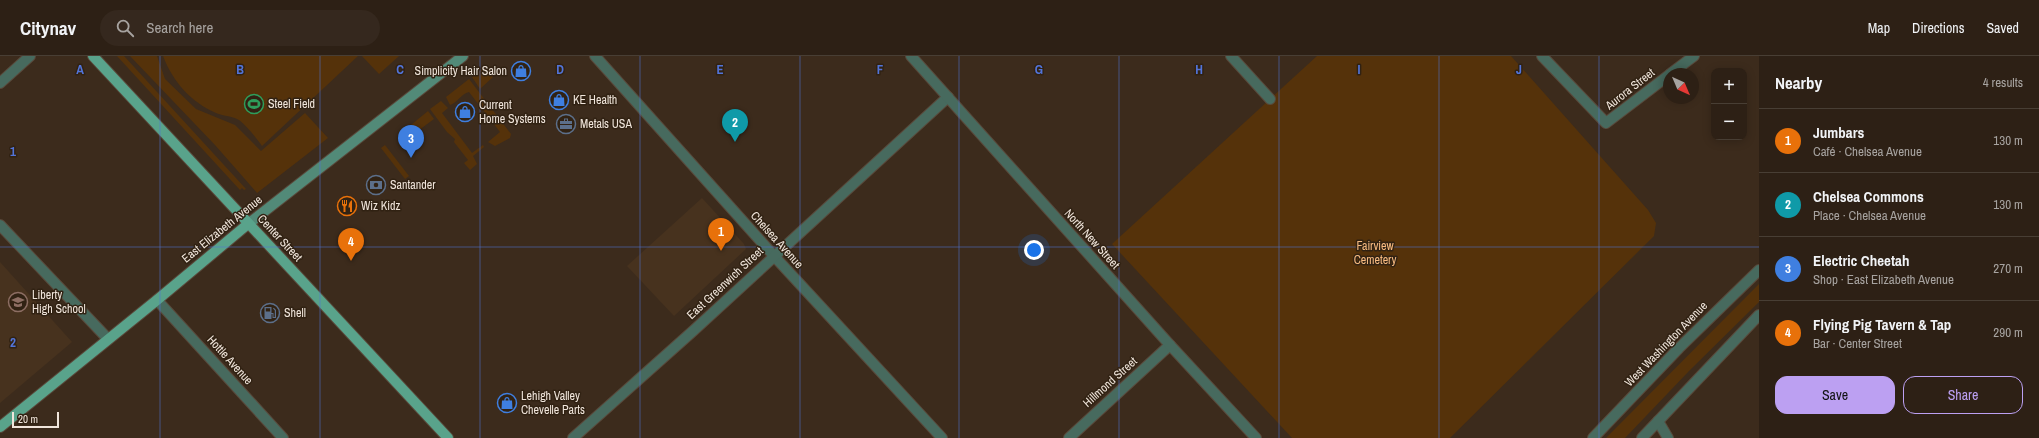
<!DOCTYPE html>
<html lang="en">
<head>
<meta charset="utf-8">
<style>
	body { margin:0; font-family:"Archivo Narrow",sans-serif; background:#35281e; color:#f1f3f6 }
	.controls { position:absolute; right:12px; top:12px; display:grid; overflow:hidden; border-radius:8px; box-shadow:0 2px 10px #0003 }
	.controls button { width:36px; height:36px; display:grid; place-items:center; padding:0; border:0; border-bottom:1px solid #483e34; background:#2d2015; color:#f1f3f6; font:20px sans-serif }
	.compass { position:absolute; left:1663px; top:12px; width:36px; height:36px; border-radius:50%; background:#2d2015; box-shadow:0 2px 10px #0003; rotate:136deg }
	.scale { position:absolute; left:12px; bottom:10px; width:47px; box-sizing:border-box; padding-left:4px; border:2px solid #f0e5db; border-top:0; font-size:11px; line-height:14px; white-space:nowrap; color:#f0e5db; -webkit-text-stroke:3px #312213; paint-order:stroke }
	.you { position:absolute; left:1034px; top:194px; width:14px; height:14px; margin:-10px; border:3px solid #fff; border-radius:50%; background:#1a73e8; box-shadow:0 0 0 6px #1a73e833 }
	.badge { display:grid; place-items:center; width:26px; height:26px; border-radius:50%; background:#bca0f2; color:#fff; font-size:13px; font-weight:700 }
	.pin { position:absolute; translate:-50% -33px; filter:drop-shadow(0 1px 2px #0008) }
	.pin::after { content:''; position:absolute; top:21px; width:14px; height:12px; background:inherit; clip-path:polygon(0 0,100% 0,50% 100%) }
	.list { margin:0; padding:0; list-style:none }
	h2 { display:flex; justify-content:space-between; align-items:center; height:52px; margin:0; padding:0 16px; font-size:17px }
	h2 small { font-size:13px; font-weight:400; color:#a7a3a0 }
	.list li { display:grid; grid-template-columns:26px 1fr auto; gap:12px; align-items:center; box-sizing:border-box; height:64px; padding:0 16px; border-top:1px solid #483e34 }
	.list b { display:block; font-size:15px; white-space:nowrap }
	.list p { margin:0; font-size:13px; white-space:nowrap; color:#a7a3a0 }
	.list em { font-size:13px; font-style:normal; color:#a7a3a0 }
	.actions { display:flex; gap:8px; padding:12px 16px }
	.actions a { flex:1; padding:9px 0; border:1px solid #bca0f2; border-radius:12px; text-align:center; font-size:14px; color:#bca0f2 }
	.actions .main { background:#bca0f2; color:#111 }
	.icon { flex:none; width:22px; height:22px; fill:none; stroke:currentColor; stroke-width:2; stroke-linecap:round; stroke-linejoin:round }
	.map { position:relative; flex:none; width:1759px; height:382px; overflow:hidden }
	header { display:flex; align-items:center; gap:24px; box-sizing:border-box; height:56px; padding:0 20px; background:#2d2015; border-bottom:1px solid #483e34 }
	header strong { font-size:19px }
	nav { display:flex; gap:22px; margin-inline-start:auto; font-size:14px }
	.search { width:280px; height:36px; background:#35281e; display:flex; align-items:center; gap:10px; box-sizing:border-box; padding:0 14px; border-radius:22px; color:#a7a3a0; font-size:15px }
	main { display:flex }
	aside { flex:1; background:#2d2015 }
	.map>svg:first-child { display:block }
</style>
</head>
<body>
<header>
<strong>Citynav</strong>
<div class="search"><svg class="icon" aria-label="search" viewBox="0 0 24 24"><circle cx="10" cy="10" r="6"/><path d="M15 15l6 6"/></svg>Search here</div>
<nav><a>Map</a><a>Directions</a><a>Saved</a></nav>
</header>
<main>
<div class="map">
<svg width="1759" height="382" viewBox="0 0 1759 382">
	<rect width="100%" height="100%" fill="#3c2b1c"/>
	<g fill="#47321e">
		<path d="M702 142 744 188 746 193 674 260 627 210Z"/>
		<path d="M0 206 72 286 0 347Z"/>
	</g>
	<g fill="#55320a">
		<path d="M117 0H124L246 133 244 134 242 132 240 134Z"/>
		<path d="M130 0H157L165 23 196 53 235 69 261 95 305 57 328 82 257 137 215 89Z"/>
		<path d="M163 0H358L262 90C257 83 244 66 237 63 231 60 223 60 216 57 191 46 173 26 163 0Z"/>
		<path d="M362 0H399L379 18Z"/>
		<path d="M1317 0H1511L1648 154 1656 167 1654 180 1450 382H1292L1112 188Z"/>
		<path d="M486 10 493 21 480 33 472 21Z"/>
		<path d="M469 23 511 78 510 82 495 90 488 86 500 76 469 36C461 38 457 47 450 49L446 41Z"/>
		<path d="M441 45 448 52 442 57 472 97 483 89 484 91 473 100 477 108 470 114 464 107 468 104 454 86 455 83 447 76 430 53Z"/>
		<path d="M428 55 434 63 411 80 406 73Z"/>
		<path d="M385 89 409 120 405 123 381 92Z"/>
		<path d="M1759 228V246L1689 315 1625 382H1606Z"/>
	</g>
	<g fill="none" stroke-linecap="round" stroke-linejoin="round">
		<defs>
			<g id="minor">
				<path d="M595 0 774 200 942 382"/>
				<path d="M1231 0 1270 43"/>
				<path d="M1542 0 1606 67 1669 19"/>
				<path d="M1670 18 1694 0"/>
				<path d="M0 27 30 0"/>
				<path d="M0 169 108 283"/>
				<path d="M157 244 283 382"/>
				<path d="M1658 365 1668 382"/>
				<path d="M573 382 693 275 948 41"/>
				<path d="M1069 382 1170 289"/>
				<path d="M1593 382 1679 292 1759 214"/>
				<path d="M1642 382 1759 259"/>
			</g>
			<path id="tertiary" d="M911 0 1170 289 1256 382"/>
			<path id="secondary" d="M248 168 463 0"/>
			<g id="primary">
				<path d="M93 0 448 382"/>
				<path d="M0 371 157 244 248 168"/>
			</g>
		</defs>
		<use href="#minor" stroke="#59493b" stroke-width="12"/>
		<use href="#tertiary" stroke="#59493b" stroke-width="12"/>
		<use href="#secondary" stroke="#59493b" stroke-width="12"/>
		<use href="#primary" stroke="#59493b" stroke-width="12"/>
		<use href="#minor" stroke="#476a5e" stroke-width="10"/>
		<use href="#tertiary" stroke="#476a5e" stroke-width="10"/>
		<use href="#secondary" stroke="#528a78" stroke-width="10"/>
		<use href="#primary" stroke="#59a38b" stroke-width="10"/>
	</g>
	<path fill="none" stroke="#5274d9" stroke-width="1" stroke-opacity="0.55" d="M160 0V382M320 0V382M480 0V382M640 0V382M800 0V382M959 0V382M1119 0V382M1279 0V382M1439 0V382M1599 0V382M0 191H1759"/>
	<defs>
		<symbol id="shop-ring" viewBox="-11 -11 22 22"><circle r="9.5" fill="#312213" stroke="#3f7fe0" stroke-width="1.5"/><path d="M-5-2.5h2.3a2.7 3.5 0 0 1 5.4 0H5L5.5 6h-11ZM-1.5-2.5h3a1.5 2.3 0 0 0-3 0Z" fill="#3f7fe0"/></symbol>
		<symbol id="stadium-ring" viewBox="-11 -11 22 22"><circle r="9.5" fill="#312213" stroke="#2e9e5b" stroke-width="1.5"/><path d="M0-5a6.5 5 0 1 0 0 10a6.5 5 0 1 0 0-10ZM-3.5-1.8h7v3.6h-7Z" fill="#2e9e5b"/></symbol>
		<symbol id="office-ring" viewBox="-11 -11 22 22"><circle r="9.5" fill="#312213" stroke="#5c6f8a" stroke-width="1.5"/><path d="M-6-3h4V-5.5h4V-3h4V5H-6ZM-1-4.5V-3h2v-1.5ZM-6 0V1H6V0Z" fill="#5c6f8a"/></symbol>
		<symbol id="bank-ring" viewBox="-11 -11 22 22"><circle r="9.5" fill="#312213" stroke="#5c6f8a" stroke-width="1.5"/><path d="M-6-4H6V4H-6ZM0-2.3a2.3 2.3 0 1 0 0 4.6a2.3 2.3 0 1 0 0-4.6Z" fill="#5c6f8a"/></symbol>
		<symbol id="restaurant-ring" viewBox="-11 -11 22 22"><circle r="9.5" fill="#312213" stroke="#e8710a" stroke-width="1.5"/><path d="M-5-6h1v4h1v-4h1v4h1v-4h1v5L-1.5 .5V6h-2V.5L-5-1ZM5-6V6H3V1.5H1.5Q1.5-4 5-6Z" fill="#e8710a"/></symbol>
		<symbol id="school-ring" viewBox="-11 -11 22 22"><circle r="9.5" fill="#312213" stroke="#8d6e63" stroke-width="1.5"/><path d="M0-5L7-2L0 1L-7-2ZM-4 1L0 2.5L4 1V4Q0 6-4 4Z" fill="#8d6e63"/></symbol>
		<symbol id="fuel-ring" viewBox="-11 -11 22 22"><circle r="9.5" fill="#312213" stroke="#5c6f8a" stroke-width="1.5"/><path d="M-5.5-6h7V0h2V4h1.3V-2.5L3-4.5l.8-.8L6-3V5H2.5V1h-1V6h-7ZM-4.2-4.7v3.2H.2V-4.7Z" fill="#5c6f8a"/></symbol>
	</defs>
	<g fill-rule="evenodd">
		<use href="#shop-ring" x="510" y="4" width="22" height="22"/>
		<use href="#shop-ring" x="548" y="33" width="22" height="22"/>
		<use href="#stadium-ring" x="243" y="37" width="22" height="22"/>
		<use href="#shop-ring" x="454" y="45" width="22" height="22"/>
		<use href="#office-ring" x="555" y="57" width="22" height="22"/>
		<use href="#bank-ring" x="365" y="118" width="22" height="22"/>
		<use href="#restaurant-ring" x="336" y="139" width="22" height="22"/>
		<use href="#school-ring" x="7" y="235" width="22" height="22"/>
		<use href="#fuel-ring" x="259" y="246" width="22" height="22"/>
		<use href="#shop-ring" x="496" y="336" width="22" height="22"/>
	</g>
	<g text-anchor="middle" stroke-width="3" stroke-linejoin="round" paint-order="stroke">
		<g font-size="12" fill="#f0e5db" stroke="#312213" text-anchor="start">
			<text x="507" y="19" text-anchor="end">Simplicity Hair Salon</text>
			<text x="573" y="48">KE Health</text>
			<text x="268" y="52">Steel Field</text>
			<text x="479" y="53">Current<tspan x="479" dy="14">Home Systems</tspan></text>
			<text x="580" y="72">Metals USA</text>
			<text x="390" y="133">Santander</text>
			<text x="361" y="154">Wiz Kidz</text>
			<text x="32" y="243">Liberty<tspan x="32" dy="14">High School</tspan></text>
			<text x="284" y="261">Shell</text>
			<text x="521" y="344">Lehigh Valley<tspan x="521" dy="14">Chevelle Parts</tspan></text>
		</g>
		<g font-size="12" fill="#f0e5db" stroke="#312213">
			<text transform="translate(1630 33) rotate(-38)" y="4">Aurora Street</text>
			<text transform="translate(222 173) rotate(-39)" y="4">East Elizabeth Avenue</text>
			<text transform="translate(280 182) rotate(47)" y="4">Center Street</text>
			<text transform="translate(1092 183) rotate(48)" y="4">North New Street</text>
			<text transform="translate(777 184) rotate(48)" y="4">Chelsea Avenue</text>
			<text transform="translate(725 227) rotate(-43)" y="4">East Greenwich Street</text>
			<text transform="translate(1666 288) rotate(-46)" y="4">West Washington Avenue</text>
			<text transform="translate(230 304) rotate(48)" y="4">Hottle Avenue</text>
			<text transform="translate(1110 326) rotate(-42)" y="4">Hillmond Street</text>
		</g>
		<g font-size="12" fill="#f8bb81" stroke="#312213">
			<text x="1375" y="194">Fairview<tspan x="1375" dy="14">Cemetery</tspan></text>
		</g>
	</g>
	<g font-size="13" text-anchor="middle" font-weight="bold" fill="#5274d9" stroke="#312213" stroke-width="3" stroke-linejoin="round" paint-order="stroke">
		<text x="80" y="18">A</text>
		<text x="240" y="18">B</text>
		<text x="400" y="18">C</text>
		<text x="560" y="18">D</text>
		<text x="720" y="18">E</text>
		<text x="880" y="18">F</text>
		<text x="1039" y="18">G</text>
		<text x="1199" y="18">H</text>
		<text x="1359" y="18">I</text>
		<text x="1519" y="18">J</text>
		<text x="13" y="100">1</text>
		<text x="13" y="291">2</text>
	</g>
</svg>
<div class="controls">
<button>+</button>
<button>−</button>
</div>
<svg class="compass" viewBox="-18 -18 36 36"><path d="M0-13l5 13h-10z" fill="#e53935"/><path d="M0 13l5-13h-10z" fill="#a7a3a0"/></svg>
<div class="scale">20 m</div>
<div class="you"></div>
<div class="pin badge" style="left:721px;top:195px;background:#e8710a">1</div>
<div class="pin badge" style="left:735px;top:86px;background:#0f9aa8">2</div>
<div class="pin badge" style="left:411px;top:102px;background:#3f7fe0">3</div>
<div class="pin badge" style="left:351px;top:205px;background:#e8710a">4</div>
</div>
<aside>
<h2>Nearby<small>4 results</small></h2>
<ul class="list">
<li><span class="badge" style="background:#e8710a">1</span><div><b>Jumbars</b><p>Café · Chelsea Avenue</p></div><em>130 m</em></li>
<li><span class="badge" style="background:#0f9aa8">2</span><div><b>Chelsea Commons</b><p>Place · Chelsea Avenue</p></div><em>130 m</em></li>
<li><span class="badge" style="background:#3f7fe0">3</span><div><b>Electric Cheetah</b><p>Shop · East Elizabeth Avenue</p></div><em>270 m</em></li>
<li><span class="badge" style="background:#e8710a">4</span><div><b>Flying Pig Tavern &amp; Tap</b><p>Bar · Center Street</p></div><em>290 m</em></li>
</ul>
<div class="actions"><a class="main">Save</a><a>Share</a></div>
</aside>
</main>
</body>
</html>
